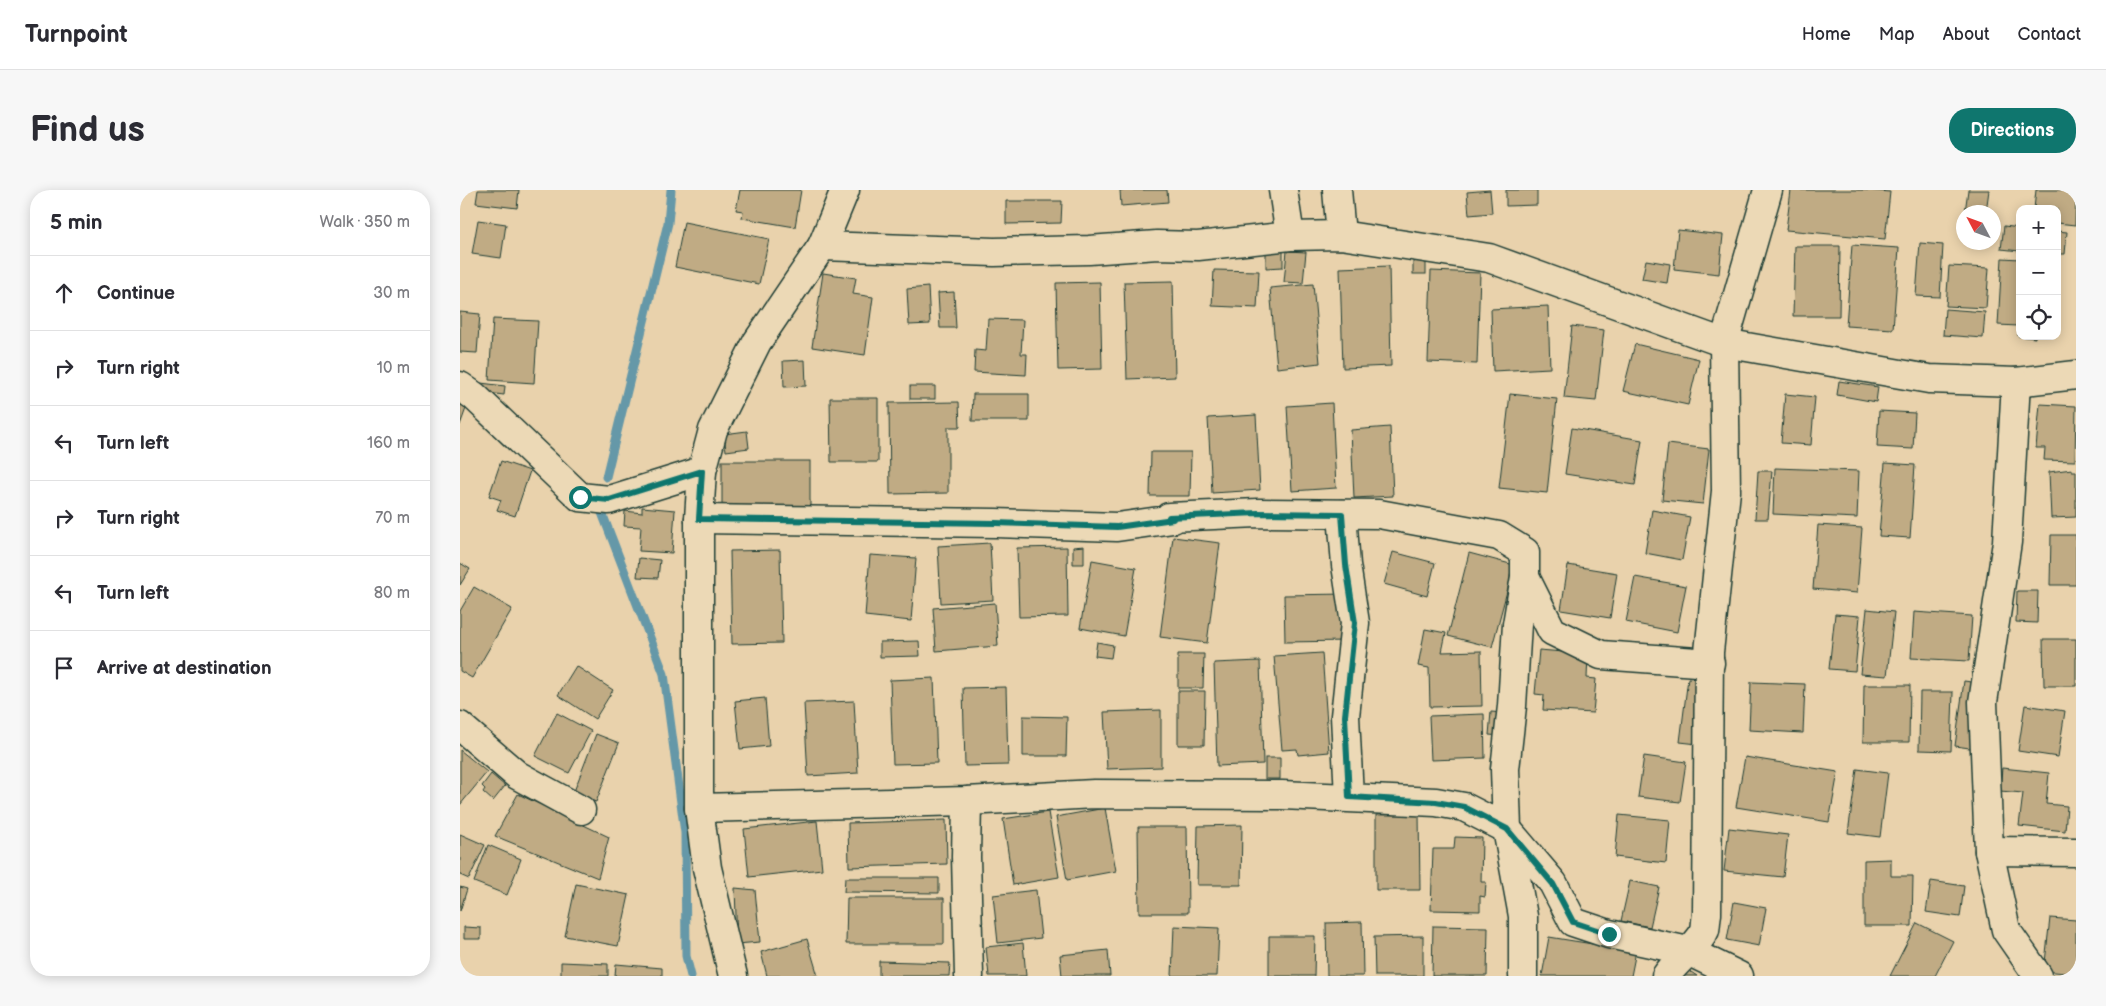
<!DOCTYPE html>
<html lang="en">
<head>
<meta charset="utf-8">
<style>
	body { margin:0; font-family:"Balsamiq Sans",sans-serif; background:#f7f7f7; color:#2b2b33 }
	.controls { position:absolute; right:15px; top:15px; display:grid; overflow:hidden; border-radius:10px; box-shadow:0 2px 12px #0003 }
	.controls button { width:45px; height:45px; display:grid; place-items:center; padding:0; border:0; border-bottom:1px solid #e1e1e2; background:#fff; color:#2b2b33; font:25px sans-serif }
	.compass { position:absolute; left:1496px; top:15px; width:45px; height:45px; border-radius:50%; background:#fff; box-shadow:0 2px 12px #0003; rotate:311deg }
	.stop { position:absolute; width:15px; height:15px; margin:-11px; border:4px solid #0f766e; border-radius:50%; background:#fff }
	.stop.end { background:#0f766e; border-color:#fff; box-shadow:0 1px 5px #0008 }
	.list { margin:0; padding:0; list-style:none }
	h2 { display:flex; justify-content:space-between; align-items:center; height:65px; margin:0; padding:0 20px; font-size:21px }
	h2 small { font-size:16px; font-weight:400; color:#7c7c81 }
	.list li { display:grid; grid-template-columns:32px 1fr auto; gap:15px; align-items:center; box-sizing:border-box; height:75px; padding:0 20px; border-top:1px solid #e1e1e2 }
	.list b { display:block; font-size:19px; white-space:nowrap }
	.list em { font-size:16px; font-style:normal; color:#7c7c81 }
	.icon { flex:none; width:28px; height:28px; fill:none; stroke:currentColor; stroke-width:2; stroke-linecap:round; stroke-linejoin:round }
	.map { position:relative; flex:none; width:1616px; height:786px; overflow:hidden; border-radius:20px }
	header { display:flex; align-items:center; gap:30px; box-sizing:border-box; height:70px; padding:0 25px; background:#fff; border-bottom:1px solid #e1e1e2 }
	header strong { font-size:24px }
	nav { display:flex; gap:28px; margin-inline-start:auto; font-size:18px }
	.intro { display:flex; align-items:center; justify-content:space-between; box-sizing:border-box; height:120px; padding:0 30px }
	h1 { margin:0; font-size:35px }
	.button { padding:12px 22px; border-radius:20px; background:#0f766e; color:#fff; font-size:18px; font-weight:700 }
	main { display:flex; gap:30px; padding:0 30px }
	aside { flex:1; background:#fff; border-radius:20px; box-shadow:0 2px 12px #0003 }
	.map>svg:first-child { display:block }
</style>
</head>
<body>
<header>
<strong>Turnpoint</strong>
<nav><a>Home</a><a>Map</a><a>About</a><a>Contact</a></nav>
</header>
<div class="intro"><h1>Find us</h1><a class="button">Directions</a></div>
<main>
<aside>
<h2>5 min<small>Walk · 350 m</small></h2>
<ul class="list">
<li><svg class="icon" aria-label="ahead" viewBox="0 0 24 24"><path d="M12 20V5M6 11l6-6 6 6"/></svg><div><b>Continue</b></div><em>30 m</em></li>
<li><svg class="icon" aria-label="right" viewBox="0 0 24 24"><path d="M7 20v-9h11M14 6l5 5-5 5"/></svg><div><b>Turn right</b></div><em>10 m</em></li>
<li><svg class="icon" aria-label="left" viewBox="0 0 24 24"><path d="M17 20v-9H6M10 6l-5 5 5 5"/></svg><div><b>Turn left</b></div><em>160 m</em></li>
<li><svg class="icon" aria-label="right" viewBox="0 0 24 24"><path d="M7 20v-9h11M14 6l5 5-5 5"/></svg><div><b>Turn right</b></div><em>70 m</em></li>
<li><svg class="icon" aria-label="left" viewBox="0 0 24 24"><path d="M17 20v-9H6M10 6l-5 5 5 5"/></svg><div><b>Turn left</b></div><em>80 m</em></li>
<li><svg class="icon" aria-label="arrive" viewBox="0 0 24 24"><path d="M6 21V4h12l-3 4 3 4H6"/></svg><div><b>Arrive at destination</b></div></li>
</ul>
</aside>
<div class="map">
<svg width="1616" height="786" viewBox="0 0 1616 786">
	<rect width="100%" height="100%" fill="#e9d2ac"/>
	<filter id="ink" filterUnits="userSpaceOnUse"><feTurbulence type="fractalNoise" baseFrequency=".02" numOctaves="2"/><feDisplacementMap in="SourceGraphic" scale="10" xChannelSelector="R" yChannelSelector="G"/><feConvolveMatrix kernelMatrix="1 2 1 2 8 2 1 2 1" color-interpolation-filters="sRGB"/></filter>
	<g filter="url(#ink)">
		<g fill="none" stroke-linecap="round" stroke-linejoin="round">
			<g stroke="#6598a8" stroke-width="9">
				<path d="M146 287 208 33 211 0"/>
				<path d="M139 315 204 484 225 643 226 766 231 786"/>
			</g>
		</g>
		<g fill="#c0ab84" stroke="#1f3d34">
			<path d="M18 0H59L57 18 16 13Z"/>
			<path d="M280 0H341L335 37 282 28 283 21 276 20Z"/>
			<path d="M660 0H707L708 12 661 16Z"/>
			<path d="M1030 0 1032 23 1009 25 1007 2Z"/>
			<path d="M1046 0H1077V15L1046 16Z"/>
			<path d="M1331 0H1405L1430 2 1425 49 1326 40Z"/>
			<path d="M1508 0H1529L1526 22H1505Z"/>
			<path d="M1576 0H1616L1615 35 1597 33V19H1574Z"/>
			<path d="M546 11H602L601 33 546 34Z"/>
			<path d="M18 30 46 34 41 68 12 64Z"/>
			<path d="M224 32 309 49 299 94 215 77Z"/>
			<path d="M1544 36 1560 38V61L1541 59Z"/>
			<path d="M1218 40 1263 45 1259 84 1214 79Z"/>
			<path d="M1597 41 1607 42 1605 64H1597Z"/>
			<path d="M1460 53 1483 55 1480 107 1456 106Z"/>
			<path d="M1392 55 1439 58 1433 139 1386 136Z"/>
			<path d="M1335 56H1380L1379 126H1333Z"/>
			<path d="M823 60V77L806 78V61Z"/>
			<path d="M827 61 846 62 843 93 824 92Z"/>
			<rect x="953" y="66" width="13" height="18"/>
			<path d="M1542 68 1560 69V146H1575V148L1558 146V136L1538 135Z"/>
			<path d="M1186 70 1210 74 1207 93 1182 89Z"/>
			<path d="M929 76 931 176 883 178 880 78Z"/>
			<path d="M1489 76 1529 78 1526 118 1486 116Z"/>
			<path d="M754 80 799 81 797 118 752 116Z"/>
			<path d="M971 81 1020 83 1017 174 968 172Z"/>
			<path d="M363 83 396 88 393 104 413 107 405 165 352 157Z"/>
			<path d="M713 91 715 187 667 189 664 92Z"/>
			<path d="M640 92 642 179 598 180 596 93Z"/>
			<path d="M853 94 860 173 817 178 810 98Z"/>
			<path d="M468 97 470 134 449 135 447 99Z"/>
			<path d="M494 102 496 138H480L478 103Z"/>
			<path d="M1088 116 1090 178 1033 181 1031 119Z"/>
			<path d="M1485 119 1525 122 1523 148 1483 145Z"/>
			<path d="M0 122 20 124 17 163 0 162Z"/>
			<path d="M33 129 78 131 74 193 29 190Z"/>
			<path d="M528 129 563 130 561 164H567L566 185 514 182 515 160 526 161Z"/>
			<path d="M1112 136 1144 140 1136 211 1104 208Z"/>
			<path d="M1175 154 1239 169 1228 215 1163 201Z"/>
			<path d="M345 170 346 196 324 197 323 171Z"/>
			<path d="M1379 191 1418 197 1416 212 1377 205Z"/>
			<path d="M21 193 45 196 44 205 19 202Z"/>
			<rect x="450" y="196" width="25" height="13"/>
			<path d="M513 204H569V231H512Z"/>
			<path d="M1050 204 1097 209 1087 303 1039 298Z"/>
			<path d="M1325 204 1355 207 1351 255 1321 253Z"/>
			<path d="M370 208H418V272H371Z"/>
			<path d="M0 210 8 213 0 235Z"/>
			<path d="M499 212 500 237H488V303L430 304 429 213Z"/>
			<path d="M872 213 876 298 832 301 827 216Z"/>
			<path d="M1580 214 1616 216 1615 271 1584 270 1585 258H1576Z"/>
			<path d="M1419 221 1455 223 1453 259 1417 257Z"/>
			<path d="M796 225 800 300 752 303 748 228Z"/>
			<path d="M930 237 933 306 894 308 891 240Z"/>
			<path d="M1112 238 1182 250 1175 295 1105 284Z"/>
			<path d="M287 241 289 258 266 261 264 244Z"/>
			<path d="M1208 254 1249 259 1243 314 1202 310Z"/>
			<path d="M691 262H731L730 306H690Z"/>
			<path d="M41 271 70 281 55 326 37 320 41 310 29 306Z"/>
			<rect x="262" y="271" width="88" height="46"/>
			<path d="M1425 273 1455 275 1450 348 1419 346Z"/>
			<path d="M1315 278 1399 281 1397 328 1313 324Z"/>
			<path d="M1612 279V281H1616V327L1591 328 1589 282Z"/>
			<path d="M1298 281H1312L1308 329H1295Z"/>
			<path d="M182 317 215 320 212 363 179 361 181 337 164 336 165 321 182 323Z"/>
			<path d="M1192 320 1230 327 1222 370 1185 363Z"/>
			<path d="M1358 335 1402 338 1397 403 1353 399Z"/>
			<path d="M1591 345H1616V395H1590Z"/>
			<path d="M713 347 760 353 747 453 700 447Z"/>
			<path d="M530 353 533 410 481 413 478 356Z"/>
			<path d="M624 356V374H613V357Z"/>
			<path d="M607 357 608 426 559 427 557 358Z"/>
			<path d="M320 360 322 453 272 454 270 361Z"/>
			<path d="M933 362 975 373 967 406 924 394Z"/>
			<path d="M1009 363 1054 375 1032 457 988 446Z"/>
			<path d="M410 365 456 368 451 431 405 426Z"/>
			<path d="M179 368 200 370 198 388 177 387Z"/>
			<path d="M632 370 676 378 664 446 620 438Z"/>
			<path d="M0 373 10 379 0 395Z"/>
			<path d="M1108 375 1157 383 1150 428 1101 420Z"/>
			<path d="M1175 387 1226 396 1217 442 1166 432Z"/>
			<path d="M14 397 52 419 12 488 0 481V421Z"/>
			<path d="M1557 401H1578L1577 433 1556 432Z"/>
			<path d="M886 404V451L825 452 824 405Z"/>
			<path d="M535 413 538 456 476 461 473 418Z"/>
			<path d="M1407 419 1434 422 1427 486 1400 484Z"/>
			<path d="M1454 422 1512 426 1509 471 1451 468Z"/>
			<path d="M1375 424 1400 426 1395 481 1369 479Z"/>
			<path d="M965 439 986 443 982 462 1021 461 1022 516 970 517 969 478 958 476Z"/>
			<path d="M1583 449H1616V496H1584Z"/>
			<path d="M459 451 460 466 420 467V452Z"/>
			<path d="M637 452 653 455 651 468 635 466Z"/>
			<path d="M1079 460 1128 464 1127 488 1136 489 1133 523 1083 520 1084 505 1075 504Z"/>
			<path d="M862 463 869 562 838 565 837 559 822 560 814 466Z"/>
			<path d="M718 464H744L743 498H718Z"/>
			<path d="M800 471 803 574 757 576 754 473Z"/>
			<path d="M116 476 153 500 135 529 98 505Z"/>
			<path d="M474 488 477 573 433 574 430 490Z"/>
			<path d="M1228 488 1246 490 1238 554 1220 552Z"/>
			<path d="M1504 491 1526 494 1517 559 1495 556Z"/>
			<path d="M1291 492 1345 494 1343 543 1289 540Z"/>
			<path d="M1404 495H1450L1449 552H1403Z"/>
			<path d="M546 497 548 575 505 576 503 498Z"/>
			<path d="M718 501H745L744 555H718Z"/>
			<path d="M1460 502H1493L1491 561 1459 560Z"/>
			<path d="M305 508 309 556 280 559 275 511Z"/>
			<path d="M394 511 398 583 348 586 344 513Z"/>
			<path d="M1565 515 1605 521 1598 567 1558 561Z"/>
			<path d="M701 520V577L647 579 644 522Z"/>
			<path d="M1031 522 1044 523 1042 546 1029 545Z"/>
			<path d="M97 523 131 541 109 583 75 566Z"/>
			<path d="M1024 524 1025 568 971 570 969 526Z"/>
			<path d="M563 526 607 527 606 566H563Z"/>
			<path d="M136 544 159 553 136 612 113 604Z"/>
			<path d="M0 560 27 582 0 615Z"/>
			<path d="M1184 566 1226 572 1220 612 1178 607Z"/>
			<path d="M1285 567 1378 582 1369 632 1276 617Z"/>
			<rect x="805" y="568" width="15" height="21"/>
			<path d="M1542 578 1589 583 1586 614 1607 616 1605 641 1559 636 1563 603 1540 601Z"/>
			<path d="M1397 579 1428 583 1420 647 1388 643Z"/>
			<path d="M31 584 45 596 33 611 23 602 25 599 22 596Z"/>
			<path d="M58 604 149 647 138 688 35 646Z"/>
			<path d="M645 618 656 681 607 690 596 627Z"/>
			<path d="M588 622 599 687 553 695 543 629Z"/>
			<path d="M959 624 960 700H916V625Z"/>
			<path d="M1159 625 1210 630 1206 673 1155 667Z"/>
			<path d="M486 630 487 674 389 677 388 633Z"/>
			<path d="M357 631 362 679 289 687 284 639Z"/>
			<path d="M782 635 781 695H737L738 636Z"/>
			<path d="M678 637H727L728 723H679Z"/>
			<path d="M1269 638 1328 645 1323 687 1264 681Z"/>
			<path d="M0 644 25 655 9 689 0 685Z"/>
			<path d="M995 647 1022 648 1021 692H1026L1025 707 1020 706V721L971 720 973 659H994Z"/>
			<path d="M28 655 61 669 47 705 14 692Z"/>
			<path d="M1431 669V686H1453L1452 736H1404V670Z"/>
			<path d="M385 688H479V703L384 702Z"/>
			<path d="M1170 691 1199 697 1190 737 1161 731Z"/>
			<path d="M1471 691 1504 696 1500 727 1466 722Z"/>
			<path d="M116 694 169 705 158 756 105 746Z"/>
			<path d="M0 697 7 699 0 721Z"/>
			<path d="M275 698 295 700 300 752 277 754Z"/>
			<path d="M576 700 581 748 538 753 533 705Z"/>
			<path d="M387 708H484V754H386Z"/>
			<path d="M1274 712 1306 718 1299 756 1267 750Z"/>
			<path d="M1590 728 1616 730V784L1584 781Z"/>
			<path d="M902 732 903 786H867L866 733Z"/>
			<path d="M1457 733 1493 751 1475 786H1430Z"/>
			<path d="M714 736 759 738 757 786H712Z"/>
			<path d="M973 736 1028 737 1027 786H972Z"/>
			<path d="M4 737 21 738V749H4Z"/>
			<path d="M809 746H855L854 786H809Z"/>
			<path d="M963 746V786H915L914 747Z"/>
			<path d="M1089 747 1176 761 1171 786H1082Z"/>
			<path d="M347 749 358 786H307L301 762Z"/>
			<path d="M563 753 566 786H529L526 757Z"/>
			<path d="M648 760 650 786H602L600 765Z"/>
			<path d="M419 771 490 773 489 786H419Z"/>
			<path d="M101 772 148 774V786H101Z"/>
			<path d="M156 774 202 778V786H155Z"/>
			<path d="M1222 776 1237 786H1216Z"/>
		</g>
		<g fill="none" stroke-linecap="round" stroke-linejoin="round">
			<defs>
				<g id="street">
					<path d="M823 0 830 46"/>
					<path d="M877 0 881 45"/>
					<path d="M362 56 534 62 629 60 697 55 738 56 830 46 881 45 1029 68 1264 153 1469 189 1556 192 1616 185"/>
					<path d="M1556 192 1547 352 1523 512 1529 661 1546 740 1578 786"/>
					<path d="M0 196 14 206 120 307 149 310 242 281"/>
					<path d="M882 324 886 375 895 433 885 526 889 607"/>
					<path d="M239 329 536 333 657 337 713 329 709 327 798 323 919 324 1039 346 1065 362V387L1057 434 1052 516 1045 579 1047 639 1063 726V786"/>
					<path d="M1065 387 1092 441 1141 465 1250 473"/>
					<path d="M0 536 57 585 121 620"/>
					<path d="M507 611 506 667 509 786"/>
					<path d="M239 618 507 611 634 604 822 605 976 612 1004 617 1047 639 1093 693 1113 732 1149 744 1228 761 1279 786"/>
					<path d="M1529 661 1616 662"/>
					<path d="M273 786 247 678 239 618V329L242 281 253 240 297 152 362 56 385 0"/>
					<path d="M1206 786C1216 770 1238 756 1245 740 1246 735 1246 728 1247 724L1249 462 1266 301 1264 153 1308 0"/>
				</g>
			</defs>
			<use href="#street" stroke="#1f3d34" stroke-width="31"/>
			<use href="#street" stroke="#ecd9b6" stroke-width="28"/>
		</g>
	</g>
	<g fill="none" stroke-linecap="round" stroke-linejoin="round" filter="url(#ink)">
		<path stroke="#0f766e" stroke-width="6" d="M120 307 149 310 242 281 239 329 536 333 657 337 713 329 709 327 798 323 882 324 886 375 895 433 885 526 889 607 976 612 1004 617 1047 639 1093 694 1113 732 1149 744"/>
	</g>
</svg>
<div class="controls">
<button>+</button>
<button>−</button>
<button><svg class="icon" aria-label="locate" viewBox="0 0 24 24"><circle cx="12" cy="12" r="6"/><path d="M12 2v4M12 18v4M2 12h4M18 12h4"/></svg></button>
</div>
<svg class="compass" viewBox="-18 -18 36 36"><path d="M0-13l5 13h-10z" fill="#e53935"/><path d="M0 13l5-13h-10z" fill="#7c7c81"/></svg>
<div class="stop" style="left:120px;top:307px"></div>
<div class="stop end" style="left:1149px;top:744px"></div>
</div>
</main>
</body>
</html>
